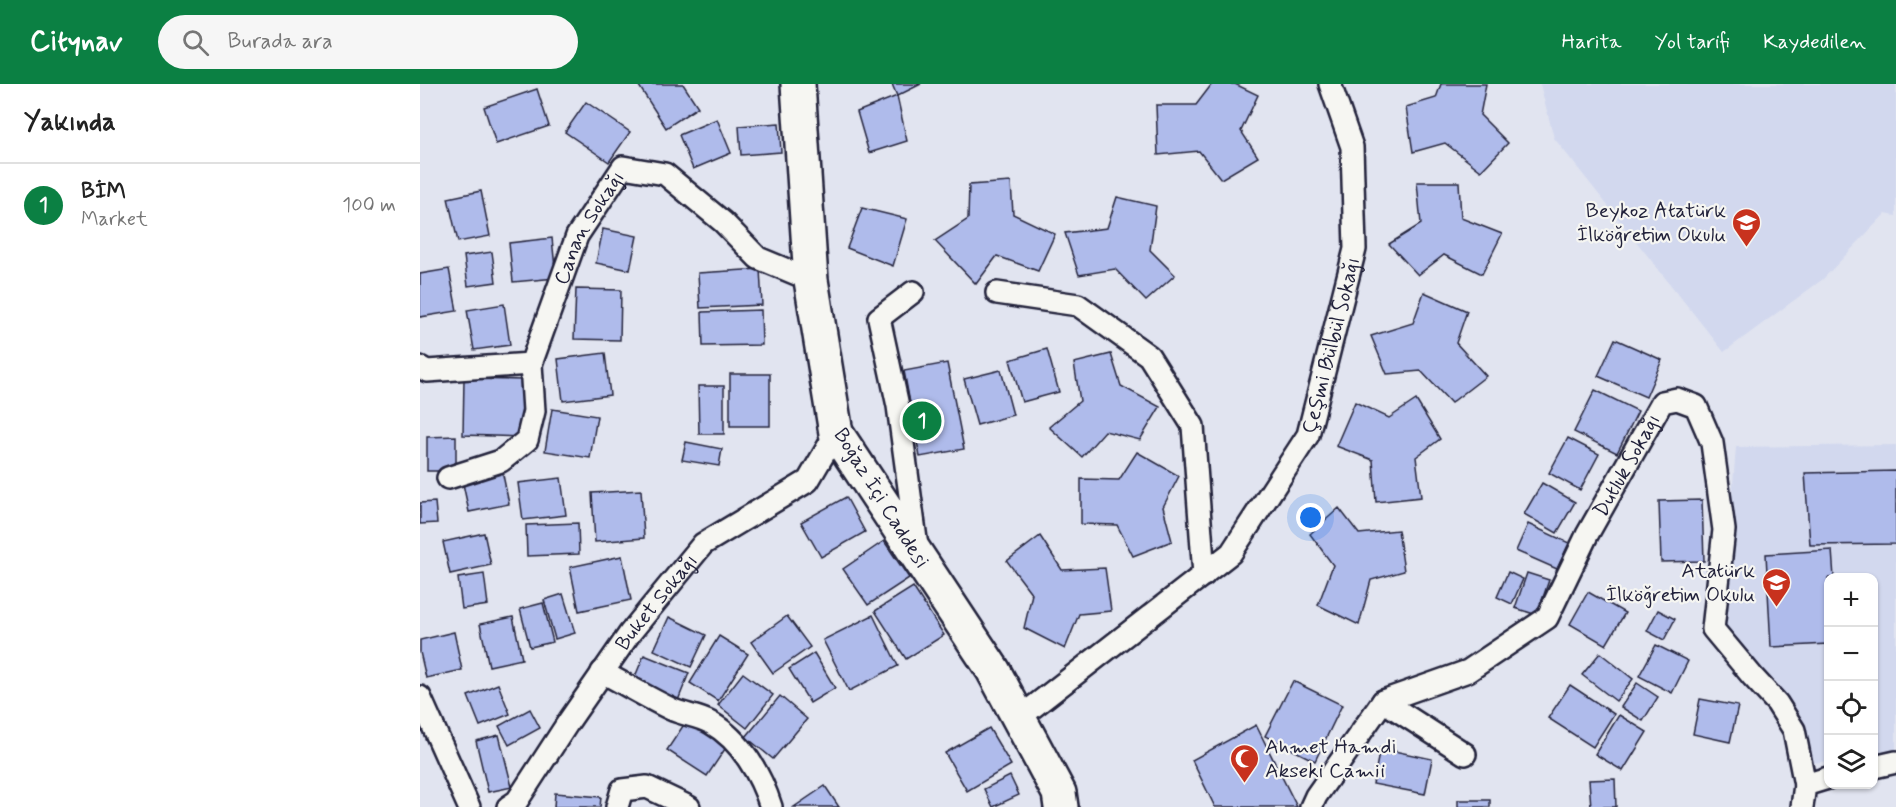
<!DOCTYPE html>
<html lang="tr">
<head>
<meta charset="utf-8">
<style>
	body { margin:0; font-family:Mynerve,sans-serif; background:#f6f6f6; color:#222 }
	.controls { position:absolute; right:18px; bottom:18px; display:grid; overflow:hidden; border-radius:12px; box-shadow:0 2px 4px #0004 }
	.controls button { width:54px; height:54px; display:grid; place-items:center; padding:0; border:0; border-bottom:2px solid #e0e0e0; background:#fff; color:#222; font:30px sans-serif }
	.you { position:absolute; left:891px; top:434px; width:21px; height:21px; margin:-15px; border:4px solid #fff; border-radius:50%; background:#1a73e8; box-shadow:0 0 0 9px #1a73e833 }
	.badge { display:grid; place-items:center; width:39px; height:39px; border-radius:50%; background:#0b8043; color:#fff; font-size:20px; font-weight:700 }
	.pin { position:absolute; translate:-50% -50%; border:3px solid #fff; box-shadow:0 2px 6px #0006 }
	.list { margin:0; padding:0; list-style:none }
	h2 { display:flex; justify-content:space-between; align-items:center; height:78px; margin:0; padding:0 24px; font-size:26px }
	h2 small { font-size:20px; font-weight:400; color:#767676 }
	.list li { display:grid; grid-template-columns:39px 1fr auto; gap:18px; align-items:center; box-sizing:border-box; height:84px; padding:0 24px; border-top:2px solid #e0e0e0 }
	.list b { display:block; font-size:22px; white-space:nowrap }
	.list p { margin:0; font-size:20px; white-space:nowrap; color:#767676 }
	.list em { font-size:20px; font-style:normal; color:#767676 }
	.icon { flex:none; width:33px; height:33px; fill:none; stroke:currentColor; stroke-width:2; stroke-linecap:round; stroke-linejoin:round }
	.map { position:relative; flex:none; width:1476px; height:723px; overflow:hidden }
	header { display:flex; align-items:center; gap:36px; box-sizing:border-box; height:84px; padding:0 30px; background:#0b8043; color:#fff }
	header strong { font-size:28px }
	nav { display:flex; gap:33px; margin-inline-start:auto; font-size:21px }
	.search { width:420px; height:54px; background:#f6f6f6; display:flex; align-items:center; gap:15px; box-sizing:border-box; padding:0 21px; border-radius:33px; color:#767676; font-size:22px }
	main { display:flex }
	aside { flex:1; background:#fff }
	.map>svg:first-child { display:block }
</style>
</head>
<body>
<header>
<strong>Citynav</strong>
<div class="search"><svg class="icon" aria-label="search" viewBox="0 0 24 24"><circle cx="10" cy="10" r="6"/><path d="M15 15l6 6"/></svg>Burada ara</div>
<nav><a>Harita</a><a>Yol tarifi</a><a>Kaydedilen</a></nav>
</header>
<main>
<aside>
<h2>Yakında<small></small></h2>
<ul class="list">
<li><span class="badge">1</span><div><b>BİM</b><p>Market</p></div><em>100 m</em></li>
</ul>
</aside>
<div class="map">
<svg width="1476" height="723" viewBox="0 0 1476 723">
	<rect width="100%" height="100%" fill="#e1e4f0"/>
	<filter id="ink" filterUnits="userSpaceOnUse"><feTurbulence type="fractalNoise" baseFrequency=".0167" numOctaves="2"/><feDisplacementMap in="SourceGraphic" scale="12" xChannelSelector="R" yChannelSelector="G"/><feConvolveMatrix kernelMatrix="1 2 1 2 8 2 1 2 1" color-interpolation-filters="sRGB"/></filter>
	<g filter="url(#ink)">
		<g fill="#d2d8ee">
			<path d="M1120 0H1476V132L1465 130 1403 195 1304 268 1134 54Z"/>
			<path d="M1476 361V667L1454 670V494H1408V677L1392 679 1357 599 1301 554 1316 363Z"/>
		</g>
		<g fill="#afbbeb" stroke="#22223b" stroke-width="1.5">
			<path d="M222 0H263L278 23 246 44 219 2Z"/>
			<path d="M472 0H501L477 12Z"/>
			<path d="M792 0H815L838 11 821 47 838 73 801 95 779 67 738 71 736 21H776Z"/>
			<path d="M1021 0H1066L1060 31 1088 59 1061 87 1025 59 993 68 986 23 1016 14Z"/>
			<path d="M117 5 129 42 76 60 64 23Z"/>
			<path d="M477 12 487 57 449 69 437 28Z"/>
			<path d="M166 18 210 48 189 78 145 48Z"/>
			<path d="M297 35 311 69 273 85 259 51Z"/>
			<path d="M359 39 361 68 321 71 319 42Z"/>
			<path d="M591 98 593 130 635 150 618 187 577 172 556 200 515 157 548 135 549 101Z"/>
			<path d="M997 98H1039L1041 134 1082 150 1062 190 1024 171 998 191 969 160 1001 140Z"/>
			<path d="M61 107 70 152 38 158 28 114Z"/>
			<path d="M697 113 736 122 730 166 755 191 726 217 695 185 659 191 645 149 687 144Z"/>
			<path d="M442 124 487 135 473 182 427 164Z"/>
			<path d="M183 145 217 152 210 186 176 179Z"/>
			<path d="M132 154 136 194 93 198 89 159Z"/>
			<path d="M72 168 76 198 48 202 44 172Z"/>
			<path d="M29 185 37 227 0 233V190Z"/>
			<path d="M340 185 342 221 280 224 278 189Z"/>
			<path d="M156 205 201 206 200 256 154 255Z"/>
			<path d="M1004 208 1047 227 1036 259 1066 292 1031 319 1001 287 967 290 951 252 993 239Z"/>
			<path d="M84 220 90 261 54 266 47 226Z"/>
			<path d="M341 226 342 261 283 262 282 228Z"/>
			<path d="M1195 255 1242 276 1226 313 1178 292Z"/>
			<path d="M627 265 639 308 602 318 590 276Z"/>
			<path d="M185 269 190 311 143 317 138 275Z"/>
			<path d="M691 270 701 302 740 323 720 356 685 347 662 373 629 343 660 317 654 279Z"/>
			<path d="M527 279 544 365 500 373 484 287Z"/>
			<path d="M581 286 593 331 557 341 544 295Z"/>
			<rect x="310" y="290" width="40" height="52"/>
			<path d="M44 295 104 296 103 353 43 351Z"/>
			<path d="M278 302H304V350H279Z"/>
			<path d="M1175 306 1218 327 1197 369 1154 348Z"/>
			<path d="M996 316 1020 355 996 373 1001 413 956 418 953 376 916 362 935 318 969 334Z"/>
			<path d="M132 325 177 332 170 374 125 367Z"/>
			<path d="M36 352V387H7V353Z"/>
			<path d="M1148 354 1179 370 1160 406 1129 389Z"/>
			<path d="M266 358 302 365 299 382 262 376Z"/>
			<path d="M717 368 759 392 743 423 752 457 713 472 697 441 661 440V395L699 396Z"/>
			<path d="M82 386 89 420 49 428 42 395Z"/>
			<path d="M1476 387V460L1390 461 1385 389Z"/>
			<path d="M141 394 146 431 103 436 98 399Z"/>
			<path d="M1122 399 1155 418 1137 449 1104 430Z"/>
			<path d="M221 406 224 454 175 458 172 409Z"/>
			<path d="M426 413 445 448 401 473 381 438Z"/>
			<path d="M1282 416 1284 477 1241 478 1239 417Z"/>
			<path d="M15 418 17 439 0 440V419Z"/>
			<path d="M919 424 939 450 978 446 984 487 951 496 939 541 898 521 913 481 890 450Z"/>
			<path d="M158 439 159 470 107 472 106 441Z"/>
			<path d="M1108 440 1149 459 1137 485 1096 467Z"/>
			<path d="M64 449 71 481 30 490 23 458Z"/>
			<path d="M620 452 642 486 685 484 691 527 659 530 645 565 604 544 612 510 587 477Z"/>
			<path d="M464 457 489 494 448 521 423 485Z"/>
			<path d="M1412 466 1414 494H1408V560L1351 563 1346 470Z"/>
			<path d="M202 472 211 516 159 527 150 483Z"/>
			<path d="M1088 488 1103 495 1092 520 1077 513Z"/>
			<path d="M1107 489 1129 496 1117 531 1095 524Z"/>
			<path d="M64 490 68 521 42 525 38 494Z"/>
			<path d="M493 503 524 551 486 575 455 527Z"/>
			<path d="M1168 508 1205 529 1186 561 1150 540Z"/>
			<path d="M143 510 155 549 135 555 124 516Z"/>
			<path d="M123 519 133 558 110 563 100 525Z"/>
			<path d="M1238 526 1255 535 1244 556 1227 547Z"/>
			<path d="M453 531 478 582 429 607 403 556Z"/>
			<path d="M367 532 390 563 353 589 331 558Z"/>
			<path d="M93 533 102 575 69 582 60 540Z"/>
			<path d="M249 533 286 551 271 583 234 566Z"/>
			<path d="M34 548 42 586 6 594 0 568V556Z"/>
			<path d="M299 552 328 570 298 617 270 599Z"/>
			<path d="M1236 561 1268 577 1252 609 1219 592Z"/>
			<path d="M394 569 415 604 390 619 369 585Z"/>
			<path d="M1180 569 1213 595 1196 617 1162 591Z"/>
			<path d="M224 571 269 589 257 619 212 600Z"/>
			<path d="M323 589 353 611 327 644 298 621Z"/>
			<path d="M873 597 922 621 895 677 845 652Z"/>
			<path d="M1217 599 1238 613 1223 637 1201 623Z"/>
			<path d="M78 600 90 630 60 642 48 612Z"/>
			<path d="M1150 601 1194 630 1173 663 1128 634Z"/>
			<path d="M360 612 387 635 353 675 326 653Z"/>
			<path d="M1280 615 1318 622 1310 658 1273 650Z"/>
			<path d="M110 625 120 644 89 661 79 642Z"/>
			<path d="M1199 631 1227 648 1203 687 1175 670Z"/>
			<path d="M267 636 307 662 287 692 247 666Z"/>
			<path d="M836 641 877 723H795L772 676Z"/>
			<path d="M569 644 591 681 547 707 525 669Z"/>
			<path d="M79 651 92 703 68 708 56 657Z"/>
			<path d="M960 664 1012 675 1005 710 953 700Z"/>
			<path d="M590 692 599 711 573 723 564 705Z"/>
			<path d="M1195 695 1196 723H1171L1169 696Z"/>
			<path d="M405 702 419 723H374Z"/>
			<path d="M135 709 181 713 180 723H134Z"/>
			<rect x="1038" y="716" width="32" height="7"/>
		</g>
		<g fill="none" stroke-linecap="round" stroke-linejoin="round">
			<defs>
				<g id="street">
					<path d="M493 208 459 234 478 322 497 463"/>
					<path d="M577 209 658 221 729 272 773 342 784 491"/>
					<path id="s1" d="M0 283 7 287 111 280 157 152 203 83 245 90 303 138 338 174 391 196"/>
					<path d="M28 394 81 377 107 356 114 327 111 280"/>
					<path d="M182 588C205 600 228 614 251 625 264 631 279 632 291 639 321 656 341 691 351 723"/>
					<path d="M0 613 49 723"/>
					<path d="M963 617 1045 670"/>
					<path id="s2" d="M599 634 811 469 888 351 935 165 932 63 910 0"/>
					<path d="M1454 683 1476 678"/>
					<path id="s3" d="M88 723 97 717 149 637 210 549 283 460 388 397 416 349"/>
					<path d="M197 723 202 706 227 703 269 723"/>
					<path id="s4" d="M891 723 896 712 963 617 1048 587 1127 534 1167 451 1242 318 1257 315 1276 322 1292 359 1304 446 1293 545 1333 593 1357 619 1374 646 1385 701"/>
					<path d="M1382 723 1385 701 1408 694"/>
				</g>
				<path id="primary" d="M378 0 391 196 416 349 573 586 639 709 641 723"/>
			</defs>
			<use href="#street" stroke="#22223b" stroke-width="26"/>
			<use href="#primary" stroke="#22223b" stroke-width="38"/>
			<use href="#street" stroke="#f6f6f2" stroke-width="21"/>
			<use href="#primary" stroke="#f6f6f2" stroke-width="33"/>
		</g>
	</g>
	<defs>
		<symbol id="school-pin" viewBox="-11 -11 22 30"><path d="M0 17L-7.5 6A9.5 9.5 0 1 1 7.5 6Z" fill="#c8321e" stroke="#f6f6f2"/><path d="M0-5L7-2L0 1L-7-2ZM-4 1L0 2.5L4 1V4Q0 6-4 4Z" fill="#fff"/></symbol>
		<symbol id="mosque-pin" viewBox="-11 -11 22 30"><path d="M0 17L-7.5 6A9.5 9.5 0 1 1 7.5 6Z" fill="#c8321e" stroke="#f6f6f2"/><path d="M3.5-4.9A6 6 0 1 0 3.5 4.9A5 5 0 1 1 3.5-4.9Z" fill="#fff"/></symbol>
	</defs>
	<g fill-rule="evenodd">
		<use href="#school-pin" x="1310" y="122" width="33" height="45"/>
		<use href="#school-pin" x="1340" y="482" width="33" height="45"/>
		<use href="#mosque-pin" x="808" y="658" width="33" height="45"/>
	</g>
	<g text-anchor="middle" stroke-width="4.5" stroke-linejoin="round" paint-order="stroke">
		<g font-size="21" fill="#22223b" stroke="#f6f6f2" text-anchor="end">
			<text x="1306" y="133">Beykoz Atatürk<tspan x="1306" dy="24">İlköğretim Okulu</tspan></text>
			<text x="1335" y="493">Atatürk<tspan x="1335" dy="24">İlköğretim Okulu</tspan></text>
			<text x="845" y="669" text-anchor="start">Ahmet Hamdi<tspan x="845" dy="24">Akseki Camii</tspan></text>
		</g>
		<g font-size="21" fill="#22223b" stroke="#f6f6f2">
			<text dy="7" stroke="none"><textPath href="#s1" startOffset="261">Canan Sokağı</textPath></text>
			<text dy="7" stroke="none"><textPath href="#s2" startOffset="502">Çeşmi Bülbül Sokağı</textPath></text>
			<text dy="7" stroke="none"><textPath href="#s4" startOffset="486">Dutluk Sokağı</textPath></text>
			<text transform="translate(462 414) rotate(58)" y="7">Boğaz İçi Caddesi</text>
			<text dy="7" stroke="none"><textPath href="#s3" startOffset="254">Buket Sokağı</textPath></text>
		</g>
	</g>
</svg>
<div class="controls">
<button>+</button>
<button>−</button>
<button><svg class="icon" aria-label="locate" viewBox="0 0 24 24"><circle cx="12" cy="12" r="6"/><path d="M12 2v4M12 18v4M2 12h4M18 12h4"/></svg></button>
<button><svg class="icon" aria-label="layers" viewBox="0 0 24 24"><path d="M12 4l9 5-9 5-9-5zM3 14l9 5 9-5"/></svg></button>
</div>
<div class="you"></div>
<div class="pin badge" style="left:502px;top:337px">1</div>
</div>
</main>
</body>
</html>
